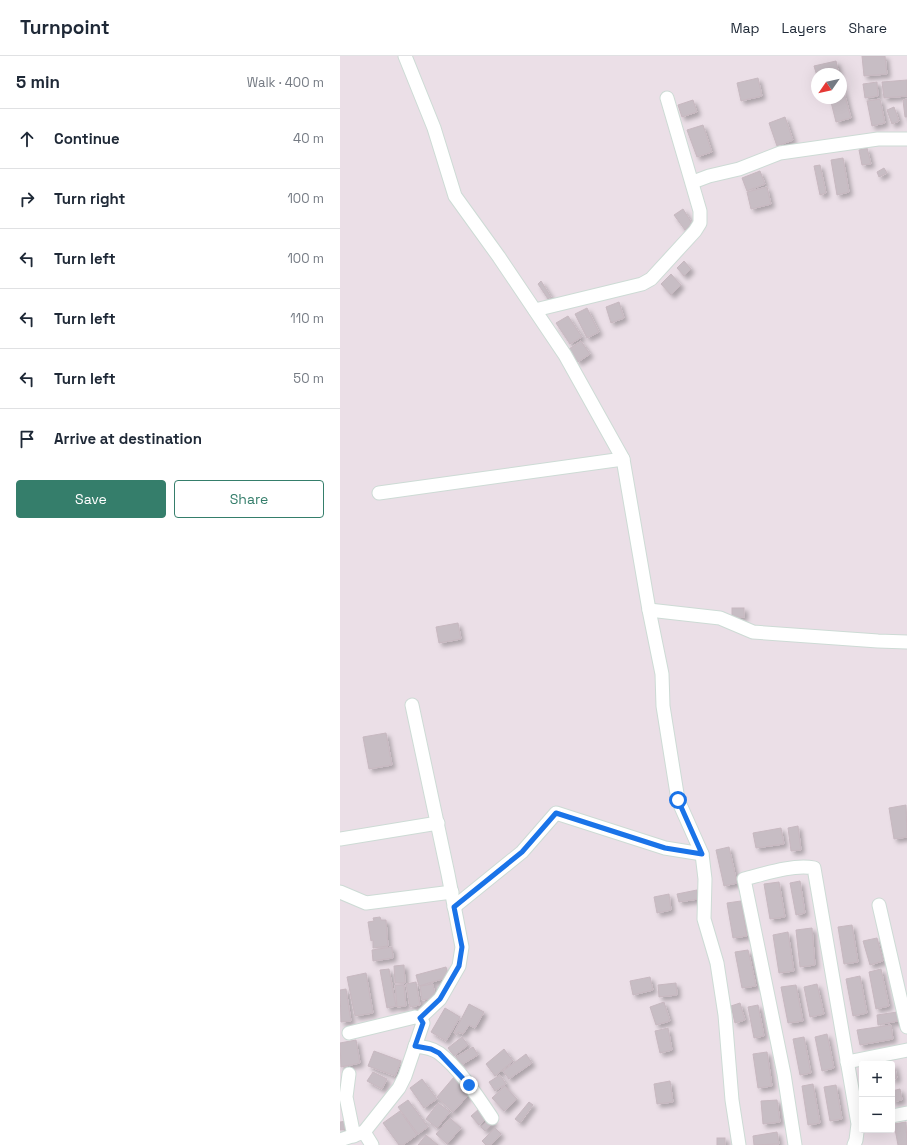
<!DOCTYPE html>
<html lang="en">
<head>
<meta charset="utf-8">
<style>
	body { margin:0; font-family:"Space Grotesk",sans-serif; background:#f2f2f3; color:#1f2937 }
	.controls { position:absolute; right:12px; bottom:12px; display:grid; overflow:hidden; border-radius:4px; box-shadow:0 4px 16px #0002 }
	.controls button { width:36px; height:36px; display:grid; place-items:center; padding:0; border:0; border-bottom:1px solid #e0e1e3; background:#fff; color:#1f2937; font:20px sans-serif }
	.compass { position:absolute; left:471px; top:12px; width:36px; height:36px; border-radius:50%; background:#fff; box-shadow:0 4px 16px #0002; rotate:236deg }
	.stop { position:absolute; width:12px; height:12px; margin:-9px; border:3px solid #1a73e8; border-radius:50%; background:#fff }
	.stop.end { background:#1a73e8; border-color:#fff; box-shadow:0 1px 4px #0008 }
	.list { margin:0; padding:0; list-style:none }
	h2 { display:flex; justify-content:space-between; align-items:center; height:52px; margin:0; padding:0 16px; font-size:17px }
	h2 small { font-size:13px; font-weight:400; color:#747a83 }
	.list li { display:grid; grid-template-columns:26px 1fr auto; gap:12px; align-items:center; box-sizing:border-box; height:60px; padding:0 16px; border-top:1px solid #e0e1e3 }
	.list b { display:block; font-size:15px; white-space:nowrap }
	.list em { font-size:13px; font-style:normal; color:#747a83 }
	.actions { display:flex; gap:8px; padding:12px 16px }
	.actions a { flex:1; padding:9px 0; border:1px solid #357e6b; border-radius:4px; text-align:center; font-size:14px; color:#357e6b }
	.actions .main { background:#357e6b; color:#fff }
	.icon { flex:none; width:22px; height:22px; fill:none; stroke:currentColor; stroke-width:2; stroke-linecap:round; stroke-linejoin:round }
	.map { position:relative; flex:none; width:567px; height:1089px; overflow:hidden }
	header { display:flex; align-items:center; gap:24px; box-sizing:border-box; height:56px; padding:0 20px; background:#fff; border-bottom:1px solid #e0e1e3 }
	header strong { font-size:19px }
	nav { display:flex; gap:22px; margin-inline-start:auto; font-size:14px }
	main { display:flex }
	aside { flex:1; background:#fff }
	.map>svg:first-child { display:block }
</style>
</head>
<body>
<header>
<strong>Turnpoint</strong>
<nav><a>Map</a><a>Layers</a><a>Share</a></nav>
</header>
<main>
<aside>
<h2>5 min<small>Walk · 400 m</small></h2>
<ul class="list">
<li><svg class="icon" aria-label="ahead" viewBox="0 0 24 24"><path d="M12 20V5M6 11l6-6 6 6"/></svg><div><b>Continue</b></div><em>40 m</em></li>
<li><svg class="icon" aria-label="right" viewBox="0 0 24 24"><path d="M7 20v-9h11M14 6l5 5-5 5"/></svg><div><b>Turn right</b></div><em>100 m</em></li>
<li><svg class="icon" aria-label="left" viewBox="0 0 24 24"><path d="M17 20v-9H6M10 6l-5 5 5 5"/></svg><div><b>Turn left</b></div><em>100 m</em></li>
<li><svg class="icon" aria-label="left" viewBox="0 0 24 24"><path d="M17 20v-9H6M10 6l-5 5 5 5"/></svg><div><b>Turn left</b></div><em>110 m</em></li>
<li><svg class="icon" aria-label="left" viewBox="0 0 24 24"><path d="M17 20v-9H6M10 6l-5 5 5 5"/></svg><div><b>Turn left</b></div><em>50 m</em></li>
<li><svg class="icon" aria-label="arrive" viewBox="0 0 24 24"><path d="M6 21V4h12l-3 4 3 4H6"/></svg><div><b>Arrive at destination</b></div></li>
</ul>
<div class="actions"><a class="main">Save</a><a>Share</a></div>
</aside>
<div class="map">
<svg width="567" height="1089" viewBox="0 0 567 1089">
	<defs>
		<filter id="shadow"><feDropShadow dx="3.5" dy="3.5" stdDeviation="2" flood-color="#0004"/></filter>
	</defs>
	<rect width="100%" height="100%" fill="#ebdfe7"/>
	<g fill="#c7bdc4" stroke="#c7b8c0" filter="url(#shadow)">
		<path d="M522 0H545L547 18 524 20Z"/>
		<path d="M496 5 499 18H477V20L474 10Z"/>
		<path d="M418 22 422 40 401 45 397 27Z"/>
		<path d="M567 24V40L544 42 542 26Z"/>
		<path d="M501 25 511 62 496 66 490 42H501Z"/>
		<path d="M537 26 538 40 525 42 523 28Z"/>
		<path d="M540 43 545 67 532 70 527 45Z"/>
		<path d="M567 43V61H565L563 44Z"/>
		<path d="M353 44 357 56 342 61 338 49Z"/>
		<path d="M554 51 559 65 552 68 547 54Z"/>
		<path d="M445 61 453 84 437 90 429 67Z"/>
		<path d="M363 69 372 96 357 101 347 74Z"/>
		<path d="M527 92 531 108 522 109 519 94Z"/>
		<path d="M503 102 509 136 497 139 491 104Z"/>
		<path d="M480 109 486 137 480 139 474 110Z"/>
		<path d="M544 112 547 117 539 121 537 116Z"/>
		<path d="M420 115 425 128 407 135 402 122Z"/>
		<path d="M427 131 431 148 411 153 407 136Z"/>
		<path d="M343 153 353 169 345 174 334 159Z"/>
		<path d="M344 205 351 213 344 220 337 212Z"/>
		<path d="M331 218 341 229 331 239 321 228Z"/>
		<path d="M201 225 211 241 208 243 198 228Z"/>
		<path d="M279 246 284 262 271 267 266 251Z"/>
		<path d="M247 252 259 276 247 282 235 258Z"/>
		<path d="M228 260 242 281 230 288 216 267Z"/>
		<path d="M241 285 250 298 238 306 229 293Z"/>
		<rect x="392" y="552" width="12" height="9"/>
		<path d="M118 567 121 583 99 587 96 571Z"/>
		<path d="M46 677 52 709 29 713 23 681Z"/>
		<path d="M566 749 567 781 554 783 549 752Z"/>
		<path d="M458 770 461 794 451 795 448 772Z"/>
		<path d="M441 772 444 788 416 792 413 777Z"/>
		<path d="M389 791 397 827 384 830 376 794Z"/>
		<path d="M460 825 465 857 456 859 450 827Z"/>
		<path d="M439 826 445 861 430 863 424 828Z"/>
		<path d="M357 834 358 843 339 846 337 838Z"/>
		<path d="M329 838 331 854 317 857 314 841Z"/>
		<path d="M401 845 407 880 393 882 387 847Z"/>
		<path d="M40 861 41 864H46L48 890 33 892V884L31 885 28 866 34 865 33 862Z"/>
		<path d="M512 869 518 906 504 908 498 871Z"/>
		<path d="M472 872 475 909 460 911 456 874Z"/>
		<path d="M448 876 454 915 439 917 433 879Z"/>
		<path d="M537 882 543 905 530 909 523 885Z"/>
		<path d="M52 891 53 902 33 905 32 894Z"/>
		<path d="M408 894 416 930 402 932 395 896Z"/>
		<path d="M64 909 65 927H55L54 910Z"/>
		<path d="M106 911 109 921 79 930 76 919Z"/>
		<path d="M49 913 56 950 47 952 40 914Z"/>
		<path d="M541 913 549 950 536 953 529 916Z"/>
		<path d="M26 917 33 957 15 960 7 921Z"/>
		<path d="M520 920 527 957 513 960 506 923Z"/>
		<path d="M310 921 313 934 293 939 290 925Z"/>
		<path d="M76 926 80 949 70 951 66 928Z"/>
		<path d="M336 927 337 939 319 941 318 929Z"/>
		<path d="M93 928 95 942 82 944 80 930Z"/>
		<path d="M477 928 484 958 470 961 464 931Z"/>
		<path d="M55 929H64L66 950 57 951Z"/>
		<path d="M456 929 463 965 448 967 441 931Z"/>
		<path d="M6 933 11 965 1 966 0 934Z"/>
		<path d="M324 946 330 965 316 969 310 951Z"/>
		<path d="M400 947 405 964 395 967 391 950Z"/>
		<path d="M129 948 144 956 135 972 129 969 123 978 118 976 117 979 114 977Z"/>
		<path d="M418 949 424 980 414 982 408 951Z"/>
		<path d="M105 952 120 961 106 985 91 976Z"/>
		<path d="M557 956 558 965 538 969 537 959Z"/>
		<path d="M551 969 553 983 520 989 517 974Z"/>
		<path d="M328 972 332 994 320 997 315 975Z"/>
		<path d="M487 978 494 1012 482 1015 475 981Z"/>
		<path d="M122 981 128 989 114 1000 108 992Z"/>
		<path d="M464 981 471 1017 460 1019 453 983Z"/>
		<path d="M16 984 20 1007 1 1011 0 987Z"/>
		<path d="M133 991 138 999 121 1009 116 1001Z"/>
		<path d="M164 993 173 1005 155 1020 146 1008Z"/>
		<path d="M34 995 61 1005 55 1020 28 1010Z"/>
		<path d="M427 996 432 1030 418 1032 413 998Z"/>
		<path d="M186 998 192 1007 169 1023 163 1015Z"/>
		<path d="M554 1008 557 1022 552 1024V1009Z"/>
		<path d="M33 1016 47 1023 42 1033 27 1025Z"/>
		<path d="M160 1019 166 1028 155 1035 149 1026Z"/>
		<path d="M114 1021 131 1036 113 1056 97 1041Z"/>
		<path d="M82 1023 97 1043 84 1052 70 1032Z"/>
		<path d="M330 1025 333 1046 317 1048 314 1028Z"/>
		<path d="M473 1028 480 1067 468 1069 462 1030Z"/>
		<path d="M496 1029 502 1063 490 1065 484 1031Z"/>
		<path d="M165 1030 177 1043 164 1055 152 1042Z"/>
		<path d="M560 1033 562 1044 552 1046V1035Z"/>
		<path d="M68 1044 88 1071 78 1078 58 1051Z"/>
		<path d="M437 1044 440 1066 423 1068 421 1045Z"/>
		<path d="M189 1046 193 1049 180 1067 175 1063Z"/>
		<path d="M98 1047 110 1056 97 1072 86 1063Z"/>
		<path d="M139 1053 147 1062 139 1069 131 1060Z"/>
		<path d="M60 1055 77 1079 63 1089H59L43 1067Z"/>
		<path d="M110 1062 121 1072 107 1088 96 1078Z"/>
		<path d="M150 1062 154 1066 145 1075 141 1071Z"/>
		<path d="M8 1065 9 1073 0 1074V1066Z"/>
		<path d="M566 1066 567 1089H558L554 1068Z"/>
		<path d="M155 1072 161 1078 151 1089H146L142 1085Z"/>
		<path d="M437 1076 439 1088 414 1089 413 1080Z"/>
		<path d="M86 1079 98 1089H78Z"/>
		<rect x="377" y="1082" width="8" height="7"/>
	</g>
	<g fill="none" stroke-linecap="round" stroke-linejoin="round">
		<defs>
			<g id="minor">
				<path d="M65 0 94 72 115 140 159 201 225 299 283 403 309 554 322 618 323 650 338 744 362 798 365 823 364 863 377 907 385 959 392 1044 399 1089"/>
				<path d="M353 126 369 120 399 113 440 97 538 83H567"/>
				<path d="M195 254 302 228 311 223 355 175 360 167V155L327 42"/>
				<path d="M39 437 283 403"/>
				<path d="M309 554 380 562 413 576 538 585 567 586"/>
				<path d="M72 649 108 818 122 891 119 910 100 943 80 962"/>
				<path d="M0 783 98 767"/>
				<path d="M0 836 26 847 112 836"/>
				<path d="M539 849 567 971"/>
				<path d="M114 851 182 796 216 757 325 792 362 798"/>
				<path d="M75 990C83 991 92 992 99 997 119 1012 138 1041 152 1062"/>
				<path d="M507 1006 567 994"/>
				<path d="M9 1018 6 1041 14 1080"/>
				<path d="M552 1060 567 1057"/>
				<path d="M24 1076 32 1089"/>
				<path d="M0 1084 24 1076 59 1032 65 1020 83 967 80 962 75 961 9 977"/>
				<path d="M455 1089 444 1018 404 823C424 818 453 808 474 812L518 1068 516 1084 514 1089"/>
			</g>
		</defs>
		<use href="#minor" stroke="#cddbd5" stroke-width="15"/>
		<use href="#minor" stroke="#fff" stroke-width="13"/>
	</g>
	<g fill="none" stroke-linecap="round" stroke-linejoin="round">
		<path stroke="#1a73e8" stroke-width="5" d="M129 1029 99 997 91 993 75 990 83 967 80 962 100 943 119 910 122 891 114 851 182 796 216 757 325 792 362 798 338 744"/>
	</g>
</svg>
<div class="controls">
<button>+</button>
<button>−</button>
</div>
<svg class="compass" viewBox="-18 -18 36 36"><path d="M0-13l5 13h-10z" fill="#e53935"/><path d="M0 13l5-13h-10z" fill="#747a83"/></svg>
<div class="stop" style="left:338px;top:744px"></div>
<div class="stop end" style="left:129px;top:1029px"></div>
</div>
</main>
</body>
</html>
